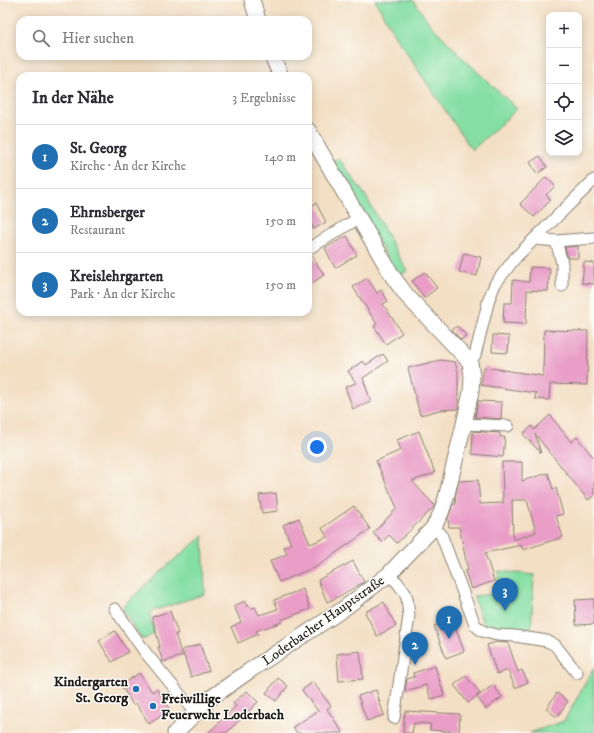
<!DOCTYPE html>
<html lang="de">
<head>
<meta charset="utf-8">
<style>
	body { margin:0; font-family:"IM FELL DW Pica",serif; background:#f2f2f3; color:#2b2b33 }
	.controls { position:absolute; right:12px; top:12px; display:grid; overflow:hidden; border-radius:8px; box-shadow:0 2px 10px #0003 }
	.controls button { width:36px; height:36px; display:grid; place-items:center; padding:0; border:0; border-bottom:1px solid #e1e1e2; background:#fff; color:#2b2b33; font:20px sans-serif }
	.you { position:absolute; left:317px; top:447px; width:14px; height:14px; margin:-10px; border:3px solid #fff; border-radius:50%; background:#1a73e8; box-shadow:0 0 0 6px #1a73e833 }
	.badge { display:grid; place-items:center; width:26px; height:26px; border-radius:50%; background:#1f6fb2; color:#fff; font-size:13px; font-weight:700 }
	.pin { position:absolute; translate:-50% -33px; filter:drop-shadow(0 1px 2px #0008) }
	.pin::after { content:''; position:absolute; top:21px; width:14px; height:12px; background:inherit; clip-path:polygon(0 0,100% 0,50% 100%) }
	.list { margin:0; padding:0; list-style:none }
	h2 { display:flex; justify-content:space-between; align-items:center; height:52px; margin:0; padding:0 16px; font-size:17px }
	h2 small { font-size:13px; font-weight:400; color:#7c7c81 }
	.list li { display:grid; grid-template-columns:26px 1fr auto; gap:12px; align-items:center; box-sizing:border-box; height:64px; padding:0 16px; border-top:1px solid #e1e1e2 }
	.list b { display:block; font-size:15px; white-space:nowrap }
	.list p { margin:0; font-size:13px; white-space:nowrap; color:#7c7c81 }
	.list em { font-size:13px; font-style:normal; color:#7c7c81 }
	.icon { flex:none; width:22px; height:22px; fill:none; stroke:currentColor; stroke-width:2; stroke-linecap:round; stroke-linejoin:round }
	.map { position:relative; flex:none; width:594px; height:733px; overflow:hidden }
	.search { position:absolute; background:#fff; box-shadow:0 2px 10px #0003; left:16px; top:16px; width:296px; height:44px; display:flex; align-items:center; gap:10px; box-sizing:border-box; padding:0 14px; border-radius:12px; color:#7c7c81; font-size:15px }
	.panel { position:absolute; background:#fff; box-shadow:0 2px 10px #0003; left:16px; top:72px; width:296px; height:244px; border-radius:12px }
	.map>svg:first-child { display:block }
</style>
</head>
<body>
<div class="map">
<svg width="594" height="733" viewBox="0 0 594 733">
	<rect width="100%" height="100%" fill="#fdfcf7"/>
	<filter id="ink" filterUnits="userSpaceOnUse"><feTurbulence type="fractalNoise" baseFrequency=".025" numOctaves="2"/><feDisplacementMap in="SourceGraphic" scale="8" xChannelSelector="R" yChannelSelector="G"/><feConvolveMatrix kernelMatrix="1 2 1 2 8 2 1 2 1" color-interpolation-filters="sRGB"/></filter>
	<filter id="wash" filterUnits="userSpaceOnUse"><feTurbulence type="fractalNoise" baseFrequency=".012" numOctaves="4" result="noise"/><feDisplacementMap in="SourceGraphic" scale="16" xChannelSelector="R" yChannelSelector="G"/><feGaussianBlur stdDeviation="0.9" result="paint"/><feColorMatrix in="noise" values="0 0 0 0 0 0 0 0 0 0 0 0 0 0 0 0 0 1.4 0 .05"/><feComposite in="paint" operator="in"/></filter>
	<g filter="url(#wash)">
		<rect width="100%" height="100%" fill="#f3dfc4"/>
		<g fill="#85dfa4" stroke="#507e60">
			<path d="M375 0H413L430 24 463 58 517 109 472 150 395 36Z"/>
			<path d="M339 159 365 195 407 271 398 277 332 160Z"/>
			<path d="M203 536 205 594 149 612 154 633 145 639H142L123 611 124 605 169 564Z"/>
			<path d="M499 571 534 575 531 631 484 626 473 596 496 594Z"/>
			<path d="M594 668V733H530L564 721Z"/>
		</g>
		<g id="blocks">
			<g fill="#e99dc7" fill-rule="evenodd">
				<path d="M540 156 547 167 537 174 530 162Z"/>
				<path d="M546 177 555 186 546 195 551 200 534 217 520 204Z"/>
				<path d="M316 203 326 222 314 229 308 218V208Z"/>
				<path d="M347 236 357 255 335 268 325 248Z"/>
				<path d="M578 246V258H568L565 247Z"/>
				<path d="M464 253 481 257 477 276 459 272Z"/>
				<path d="M311 255 324 275 308 286V256Z"/>
				<path d="M584 262 594 263V284L582 283Z"/>
				<path d="M530 267 550 268 548 291 527 290 526 324 503 323 504 303H512L513 280 529 282Z"/>
				<path d="M425 272 437 288 424 298 412 281Z"/>
				<path d="M367 278 377 293 381 290 388 301 383 304 402 333 386 344 374 326 377 324 353 287Z"/>
				<path d="M457 326 466 335 461 340 452 330Z"/>
				<path d="M544 330 588 331 587 385 550 384 549 400 535 399 536 393 481 385 484 367 543 376Z"/>
				<path d="M493 335 509 336 508 353 492 352Z"/>
				<path d="M383 354 388 361 363 378 371 402 353 409 345 387 356 383 348 371 363 361 366 365Z"/>
				<path d="M440 360 455 362 458 373V409L440 410 420 415 408 368Z"/>
				<path d="M478 401 502 402 501 419 475 417Z"/>
				<path d="M550 415 571 442 577 437 594 458V496L588 500 535 434 541 453 523 434 532 426 534 430Z"/>
				<path d="M419 431 435 473 412 481 434 505V507L397 543 389 535 382 542 373 533 397 508 376 461 401 450 397 440Z"/>
				<path d="M473 431 500 433V437H505L503 457 472 454Z"/>
				<path d="M502 462H522V481L548 473 553 489 556 488 563 514 556 516 563 537 523 550 521 545 485 553 494 581 471 589 465 571 468 570 459 527H449L448 518 453 504H456L455 497 459 481 478 480 480 504 503 503ZM512 500H527L536 532 513 540Z"/>
				<path d="M276 493 278 511 262 513 259 495Z"/>
				<path d="M354 506 370 529 313 569V568L279 582 270 561 287 554 284 547 291 544 283 525 299 518 310 544 327 537 322 528Z"/>
				<path d="M353 561 364 582 338 597 327 602 318 580Z"/>
				<path d="M303 589 310 609 281 620 282 622 256 631 258 634 238 643 231 627 241 622 234 606 245 601 247 607 249 605 251 608 255 607 259 615 278 609 274 600Z"/>
				<path d="M594 599V624L576 625 575 600Z"/>
				<path d="M384 602 396 626 377 636 365 612Z"/>
				<path d="M170 611 178 634H175L182 656 163 662 158 647H160L152 617Z"/>
				<path d="M452 619 464 651 446 658 434 626Z"/>
				<path d="M115 631 128 652 112 662 99 641Z"/>
				<path d="M496 642 508 643 518 672 522 670 528 682 515 688 508 670 497 674 487 645Z"/>
				<path d="M200 644 209 671 191 677 182 650Z"/>
				<path d="M360 651 363 679 339 681 337 654Z"/>
				<path d="M435 666 444 695 431 699 426 685 405 691 407 679 414 677 413 673Z"/>
				<path d="M139 673 152 692 157 689 170 710 149 724 136 703 133 705 121 685Z"/>
				<path d="M466 676 480 693 468 703 454 685Z"/>
				<path d="M278 678 288 686 276 701 266 693Z"/>
				<path d="M313 682 331 706 327 709 343 733H297L293 727 318 711 302 690Z"/>
				<path d="M493 685 502 697 486 709 477 697Z"/>
				<path d="M376 690 379 700H378H379L384 715 367 721 358 696Z"/>
				<path d="M247 691 258 702 226 733H208L236 706 233 703Z"/>
				<path d="M557 693 568 701 557 717 546 709Z"/>
				<path d="M405 711 460 714 459 732 430 730 431 724 414 723 412 733H403Z"/>
			</g>
		</g>
	</g>
	<g filter="url(#ink)">
		<use href="#blocks" fill-opacity="0" stroke="#887e70" stroke-width="1"/>
		<g fill="none" stroke-linecap="round" stroke-linejoin="round">
			<defs>
				<g id="street">
					<path d="M535 239 556 241 594 238"/>
					<path d="M556 241 562 263V286"/>
					<path d="M308 249 359 218"/>
					<path d="M470 362 475 355 489 299 495 284 516 257 594 180"/>
					<path d="M464 424 508 426"/>
					<path d="M433 528 441 534 475 625 482 631 497 635 515 636 547 641 555 645 577 673"/>
					<path d="M388 575 397 582 405 593 407 598 409 616 394 718"/>
					<path d="M115 609 145 652 195 713"/>
				</g>
				<g id="secondary">
					<path d="M252 0 258 20"/>
					<path d="M272 56 281 76"/>
					<path d="M175 733 211 698 249 671 342 610 388 575 433 528 441 513 446 498 464 424 471 392 472 376 470 362 407 296 393 277 308 130"/>
				</g>
			</defs>
			<use href="#street" stroke="#887e70" stroke-width="13"/>
			<use href="#secondary" stroke="#887e70" stroke-width="17"/>
			<use href="#street" stroke="#fff" stroke-width="11"/>
			<use href="#secondary" stroke="#fff" stroke-width="15"/>
		</g>
	</g>
	<g fill="#1f6fb2" stroke="#fdfcf7" stroke-width="1.5">
		<circle cx="136" cy="689" r="4"/>
		<circle cx="153" cy="706" r="4"/>
	</g>
	<g text-anchor="middle" stroke-width="3" stroke-linejoin="round" paint-order="stroke">
		<g font-size="14" fill="#1c1c1c" stroke="#fdfcf7">
			<text transform="translate(323 620) rotate(-35)" y="5">Loderbacher Hauptstraße</text>
		</g>
		<g font-size="14" font-weight="bold" fill="#1c1c1c" stroke="#fdfcf7" text-anchor="end">
			<text x="128" y="686">Kindergarten<tspan x="128" dy="16">St. Georg</tspan></text>
			<text x="161" y="703" text-anchor="start">Freiwillige<tspan x="161" dy="16">Feuerwehr Loderbach</tspan></text>
		</g>
	</g>
</svg>
<div class="controls">
<button>+</button>
<button>−</button>
<button><svg class="icon" aria-label="locate" viewBox="0 0 24 24"><circle cx="12" cy="12" r="6"/><path d="M12 2v4M12 18v4M2 12h4M18 12h4"/></svg></button>
<button><svg class="icon" aria-label="layers" viewBox="0 0 24 24"><path d="M12 4l9 5-9 5-9-5zM3 14l9 5 9-5"/></svg></button>
</div>
<div class="you"></div>
<div class="pin badge" style="left:449px;top:639px">1</div>
<div class="pin badge" style="left:415px;top:665px">2</div>
<div class="pin badge" style="left:505px;top:611px">3</div>
<div class="search"><svg class="icon" aria-label="search" viewBox="0 0 24 24"><circle cx="10" cy="10" r="6"/><path d="M15 15l6 6"/></svg>Hier suchen</div>
<section class="panel">
<h2>In der Nähe<small>3 Ergebnisse</small></h2>
<ul class="list">
<li><span class="badge">1</span><div><b>St. Georg</b><p>Kirche · An der Kirche</p></div><em>140 m</em></li>
<li><span class="badge">2</span><div><b>Ehrnsberger</b><p>Restaurant</p></div><em>150 m</em></li>
<li><span class="badge">3</span><div><b>Kreislehrgarten</b><p>Park · An der Kirche</p></div><em>150 m</em></li>
</ul>
</section>
</div>
</body>
</html>
